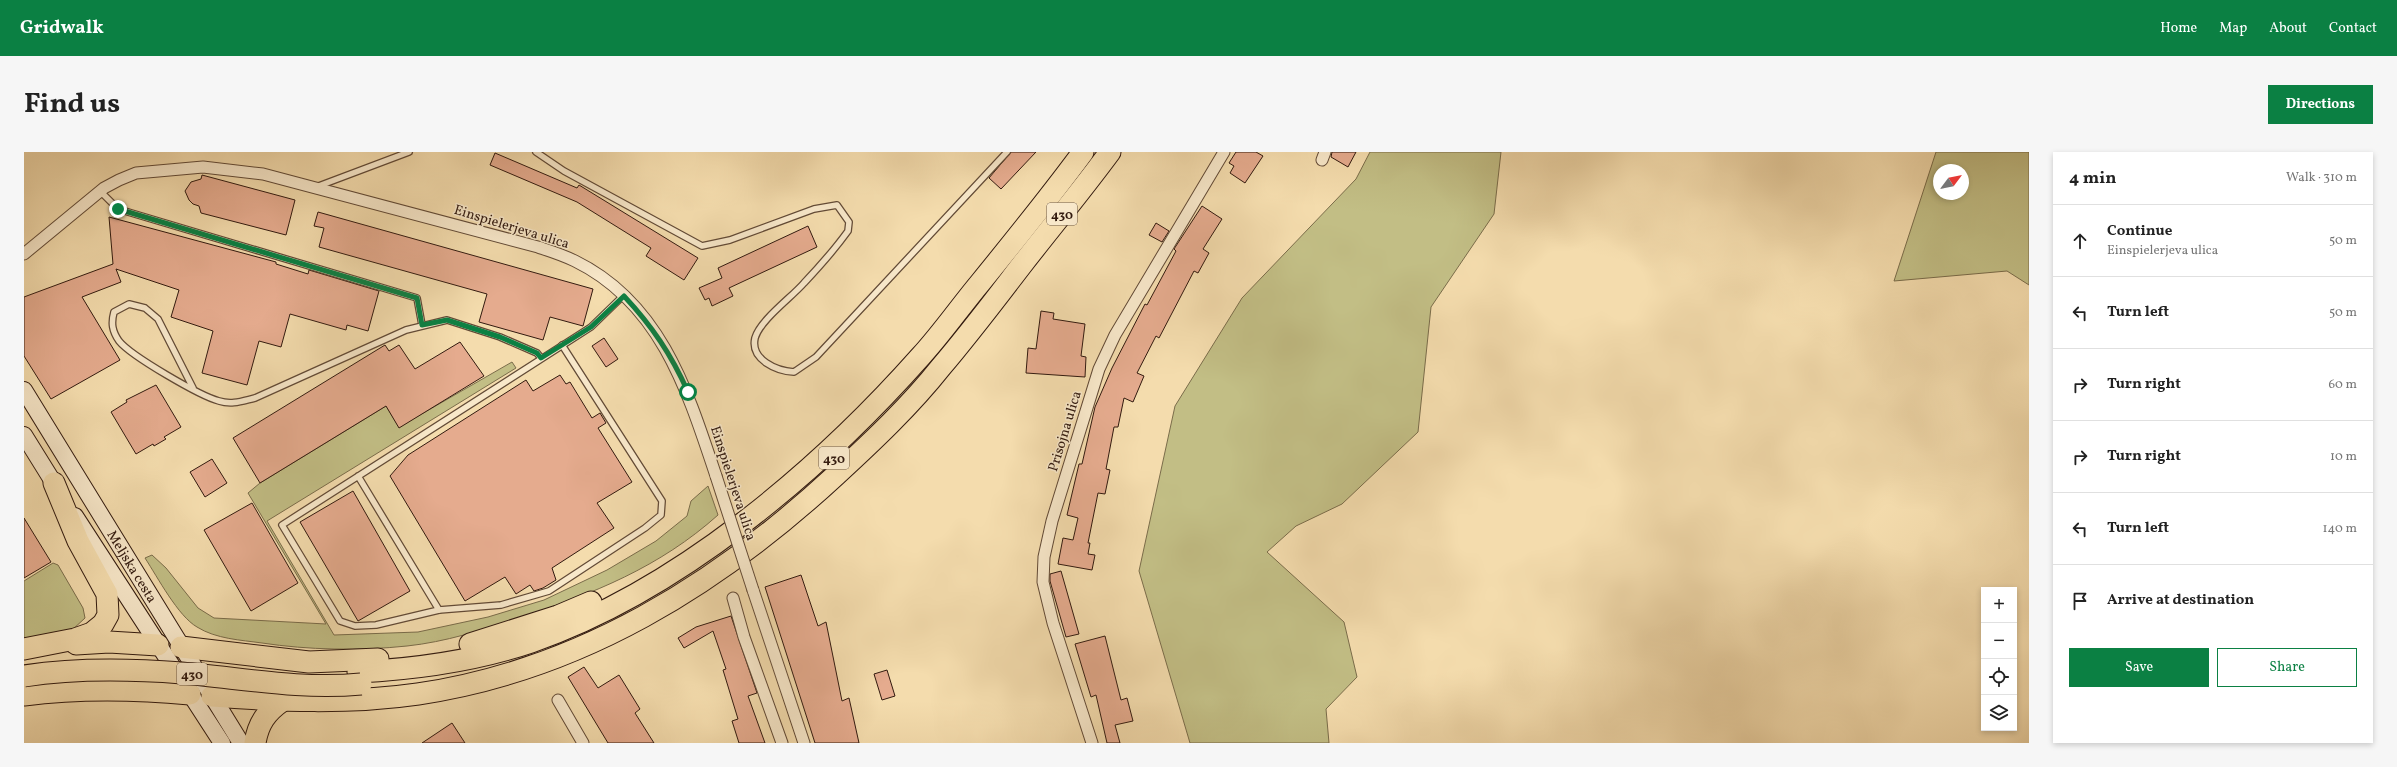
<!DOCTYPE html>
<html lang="en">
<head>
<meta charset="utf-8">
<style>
	body { margin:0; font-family:Vollkorn,serif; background:#f6f6f6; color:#222 }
	.controls { position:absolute; right:12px; bottom:12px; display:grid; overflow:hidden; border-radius:0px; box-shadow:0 2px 6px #0003 }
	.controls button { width:36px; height:36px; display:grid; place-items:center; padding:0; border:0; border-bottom:1px solid #e0e0e0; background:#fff; color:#222; font:20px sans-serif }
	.compass { position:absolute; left:1909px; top:12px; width:36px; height:36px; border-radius:50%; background:#fff; box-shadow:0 2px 6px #0003; rotate:58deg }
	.stop { position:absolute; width:12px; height:12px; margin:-9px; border:3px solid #0b8043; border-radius:50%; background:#fff }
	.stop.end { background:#0b8043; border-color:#fff; box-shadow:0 1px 4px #0008 }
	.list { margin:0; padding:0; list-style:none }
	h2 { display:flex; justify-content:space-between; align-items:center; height:52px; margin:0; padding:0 16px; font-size:17px }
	h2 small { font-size:13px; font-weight:400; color:#767676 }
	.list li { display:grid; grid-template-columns:26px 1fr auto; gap:12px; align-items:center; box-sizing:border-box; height:72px; padding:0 16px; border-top:1px solid #e0e0e0 }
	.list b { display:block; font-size:15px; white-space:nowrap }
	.list p { margin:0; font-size:13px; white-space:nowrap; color:#767676 }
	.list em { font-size:13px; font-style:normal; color:#767676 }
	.actions { display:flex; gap:8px; padding:12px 16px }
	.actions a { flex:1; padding:9px 0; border:1px solid #0b8043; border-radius:0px; text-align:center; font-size:14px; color:#0b8043 }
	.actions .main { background:#0b8043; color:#fff }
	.icon { flex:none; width:22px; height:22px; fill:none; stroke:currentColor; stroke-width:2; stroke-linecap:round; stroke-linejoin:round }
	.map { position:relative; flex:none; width:2005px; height:591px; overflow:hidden; border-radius:0px }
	header { display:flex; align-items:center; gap:24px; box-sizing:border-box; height:56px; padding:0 20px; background:#0b8043; color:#fff }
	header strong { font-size:19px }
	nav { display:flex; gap:22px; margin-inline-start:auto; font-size:14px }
	.intro { display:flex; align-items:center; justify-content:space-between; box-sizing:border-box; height:96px; padding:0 24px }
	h1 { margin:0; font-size:28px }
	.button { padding:10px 18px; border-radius:0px; background:#0b8043; color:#fff; font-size:14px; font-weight:700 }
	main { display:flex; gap:24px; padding:0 24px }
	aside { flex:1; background:#fff; border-radius:0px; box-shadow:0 2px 6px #0003 }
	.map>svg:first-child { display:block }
</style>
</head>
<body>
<header>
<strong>Gridwalk</strong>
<nav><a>Home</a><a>Map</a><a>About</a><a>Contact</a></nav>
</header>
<div class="intro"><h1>Find us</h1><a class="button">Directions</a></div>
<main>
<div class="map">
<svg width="2005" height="591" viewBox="0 0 2005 591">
	<rect width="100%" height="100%" fill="#f4dcad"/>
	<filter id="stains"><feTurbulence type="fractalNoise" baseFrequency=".005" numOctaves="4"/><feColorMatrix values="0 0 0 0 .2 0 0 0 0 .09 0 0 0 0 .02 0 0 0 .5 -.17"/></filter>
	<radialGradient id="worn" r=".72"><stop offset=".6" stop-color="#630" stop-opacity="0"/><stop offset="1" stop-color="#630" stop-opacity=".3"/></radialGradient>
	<g fill="#c2be85" stroke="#7a6c4a" fill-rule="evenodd">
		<path d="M1346 0H1477L1470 62 1407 155 1394 280 1318 352 1272 374 1243 400 1320 470 1333 525 1302 557 1305 591H1166L1115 419 1151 254 1218 146 1332 27Z"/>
		<path d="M1912 0H2005V133L1983 119 1870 129ZM1915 18H1939V42H1915Z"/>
		<path d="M488 210 492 216 243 369 310 483 394 480 464 465 520 448 583 418 632 389 663 364 667 349 684 334 694 363C636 415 569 442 495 466 459 478 421 490 383 494 336 499 284 498 238 491 217 488 192 487 173 475 154 464 134 426 121 406L128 403 142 416 174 456 190 466 302 472 224 341 236 331 362 254 375 275Z"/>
		<path d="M29 411 34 413 59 456 61 466 47 479 0 487V429Z"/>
	</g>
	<g fill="#e5ab8e" stroke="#321a0f">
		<path d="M987 0H1012L977 37 965 26Z"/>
		<path d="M1212 0H1232L1239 4 1221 31 1206 21 1210 14 1205 11Z"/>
		<path d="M1308 0H1332L1324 15 1307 5Z"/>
		<path d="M471 1 553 36 555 33 674 106 660 128 622 104 627 96 553 50 466 13Z"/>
		<path d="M178 23 271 48 262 83 177 61 175 54 169 52 165 48 161 39 167 30 177 27Z"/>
		<path d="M1178 54 1198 67 1179 97 1185 101 1174 121 1170 119 1135 186 1132 184 1113 221 1120 224 1109 250 1100 246 1094 275H1090L1082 317 1086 318 1081 342 1074 341 1064 391H1066L1064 402 1071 403 1068 418 1034 412 1039 386 1049 388 1054 366 1043 363 1055 312H1058L1071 255 1088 216 1121 152 1123 153 1152 99 1150 97Z"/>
		<path d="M294 60 569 137 559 174 526 165 519 188 455 170 463 142 295 95 300 76 290 74Z"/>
		<path d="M85 65 252 110V112L284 122 285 118 355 139 344 179 323 173 322 178 266 162 257 195 235 189 223 233 178 221 189 179 147 165 155 138 92 117 97 130 58 145 96 208 27 247 0 204V145L89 112Z"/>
		<path d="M1132 71 1145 79 1138 90 1125 83Z"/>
		<path d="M784 74 793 95 705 136 709 144 688 154 685 146 681 148 675 136 698 126 694 116Z"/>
		<path d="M1017 159 1030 161 1029 167 1061 172 1057 204 1062 205 1061 225 1002 221 1004 196 1012 197Z"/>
		<path d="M580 186 594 207 582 215 568 194Z"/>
		<path d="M436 190 460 224 375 276 362 254 236 331 209 286 361 193 365 199 375 193 391 217Z"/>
		<path d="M536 223 542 232 546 230 568 266 576 261 582 271 574 276 608 330 573 351 590 376 528 416 532 428 519 436 510 439 506 433 492 442 481 425 441 449 366 324 384 303 502 228 509 239Z"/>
		<path d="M132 233 157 275 140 285 142 287 130 294 129 292 112 302 87 260 103 250 102 248Z"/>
		<path d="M188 307 203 331 181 345 166 320Z"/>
		<path d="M329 339 386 439 334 469 276 370Z"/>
		<path d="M228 351 274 431 227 459 180 378Z"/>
		<path d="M0 366 27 410 0 426Z"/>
		<path d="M1037 419 1055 482 1042 485 1026 429V422Z"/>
		<path d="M777 423 794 474 802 470 818 549 825 546 835 591H791L741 435Z"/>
		<path d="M707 464 733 541 724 544 741 591H715L708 569 714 567 699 518 702 517 689 479 660 496 654 486 672 475Z"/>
		<path d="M1081 484 1097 548 1103 546 1109 569 1091 573 1096 591H1083L1072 543 1067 545 1051 492Z"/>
		<path d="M560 515 574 536 595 523 616 557 611 561 630 591H584L544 525Z"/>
		<path d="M863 518 871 544 858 548 850 522Z"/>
		<path d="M428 571 441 591H398Z"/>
	</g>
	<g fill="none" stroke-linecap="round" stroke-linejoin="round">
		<defs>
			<g id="lane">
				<path d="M512 0 540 19 678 94 706 88 790 57 813 53 825 70 824 79C811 97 796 114 780 131 768 145 736 168 731 186 726 208 753 219 770 220L792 205 983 0"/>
				<path d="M292 35 385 0"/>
				<path d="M76 39 94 57 393 146 398 173"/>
				<path d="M169 236 134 167 121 156 105 152 90 160C87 171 88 179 95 189 107 204 176 244 195 249 208 253 218 249 231 246L382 178 423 168 476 185 513 201 517 206"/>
				<path d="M334 324 415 458 352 473 331 474 316 469 258 373 567 175 600 143"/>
				<path d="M415 458 477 453 525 439 621 376 637 363 638 349 538 193"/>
			</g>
			<g id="street">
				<path d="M1298 8 1301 0"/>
				<path d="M0 102 80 36 95 28 112 21 179 15 239 22 514 95C526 99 539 103 551 109 637 151 664 240 692 324"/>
				<path d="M729 438 780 591"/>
				<path d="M709 446 720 485 758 591"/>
				<path d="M534 548 559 591"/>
				<path d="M1068 591 1029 471 1019 430 1020 405 1028 369 1075 217 1091 183 1200 0"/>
			</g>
			<g id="secondary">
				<path id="s1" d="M0 238 217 591"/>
				<path d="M0 283 36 341"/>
				<path d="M51 364 198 591"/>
			</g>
			<g id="highway">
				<path d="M52 492 85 490 134 493"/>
				<path d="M446 492 534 464 567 450"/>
				<path d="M157 495 285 510 354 507"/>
				<path d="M0 497 51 487 68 481 79 472 84 463 83 442 54 389 30 331"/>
				<path d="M334 520C393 517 451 509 507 490 654 439 795 319 897 204 918 181 936 155 956 131 991 88 1026 45 1059 0"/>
				<path d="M0 543C56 536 110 537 166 542"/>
				<path d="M188 544C256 549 325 552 394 542 556 518 693 433 812 323 849 289 886 254 917 215 946 181 973 145 1000 110 1029 73 1058 38 1086 0"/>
				<path d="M231 591C234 572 242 560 258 549"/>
			</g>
		</defs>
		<use href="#lane" stroke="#624a36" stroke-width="8"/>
		<use href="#street" stroke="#624a36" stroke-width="13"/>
		<use href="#secondary" stroke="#321a0f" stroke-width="18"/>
		<use href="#highway" stroke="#321a0f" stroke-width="23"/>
		<use href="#lane" stroke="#f8e8ca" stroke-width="5.5"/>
		<use href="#street" stroke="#f8e8ca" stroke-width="11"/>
		<use href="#secondary" stroke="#f8e8ca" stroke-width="16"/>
		<use href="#highway" stroke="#f4dcad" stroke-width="21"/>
		<defs>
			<path id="street-bridge" d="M692 324 729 438"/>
			<path id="highway-bridge" d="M0 524C52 516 105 517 158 521 217 526 277 538 337 532"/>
		</defs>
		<use href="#street-bridge" stroke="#624a36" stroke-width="13" stroke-linecap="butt"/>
		<use href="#highway-bridge" stroke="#321a0f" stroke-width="23" stroke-linecap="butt"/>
		<use href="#street-bridge" stroke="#f8e8ca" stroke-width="11"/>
		<use href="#highway-bridge" stroke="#f4dcad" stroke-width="21"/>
	</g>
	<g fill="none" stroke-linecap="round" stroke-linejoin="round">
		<path stroke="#0b8043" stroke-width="5" d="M94 57 393 146 398 173 423 168 476 185 513 201 517 206 567 175 600 144C628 174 647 202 664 240"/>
	</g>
	<g text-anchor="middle" stroke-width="3" stroke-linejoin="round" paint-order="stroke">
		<g fill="#f8e8ca" stroke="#6d5847" stroke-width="1">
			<rect x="1023" y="51" width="30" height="22" rx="3"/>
			<rect x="795" y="295" width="30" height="22" rx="3"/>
			<rect x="153" y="511" width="30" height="22" rx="3"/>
		</g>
		<g font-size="13" font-weight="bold" fill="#321a0f">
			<text x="1038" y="67">430</text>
			<text x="810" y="311">430</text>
			<text x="168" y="527">430</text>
		</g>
		<g font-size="14" fill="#321a0f" stroke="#f8e8ca">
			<text transform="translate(488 74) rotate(17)" y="5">Einspielerjeva ulica</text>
			<text transform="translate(1040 279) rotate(-73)" y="5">Prisojna ulica</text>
			<text transform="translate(710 331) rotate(72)" y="5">Einspielerjeva ulica</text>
			<text dy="5" stroke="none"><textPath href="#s1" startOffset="207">Meljska cesta</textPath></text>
		</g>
	</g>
	<rect width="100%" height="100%" filter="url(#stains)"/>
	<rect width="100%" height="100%" fill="url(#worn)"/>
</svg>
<div class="controls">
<button>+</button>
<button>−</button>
<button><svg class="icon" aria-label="locate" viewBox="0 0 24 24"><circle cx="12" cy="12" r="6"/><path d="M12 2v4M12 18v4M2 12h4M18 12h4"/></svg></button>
<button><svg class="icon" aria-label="layers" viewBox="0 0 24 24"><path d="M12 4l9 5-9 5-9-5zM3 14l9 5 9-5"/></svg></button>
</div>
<svg class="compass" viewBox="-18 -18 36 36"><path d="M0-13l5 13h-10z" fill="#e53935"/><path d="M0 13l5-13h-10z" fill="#767676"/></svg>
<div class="stop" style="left:664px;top:240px"></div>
<div class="stop end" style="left:94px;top:57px"></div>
</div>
<aside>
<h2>4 min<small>Walk · 310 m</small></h2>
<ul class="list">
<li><svg class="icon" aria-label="ahead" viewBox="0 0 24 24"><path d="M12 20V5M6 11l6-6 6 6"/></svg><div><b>Continue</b><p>Einspielerjeva ulica</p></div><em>50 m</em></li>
<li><svg class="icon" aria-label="left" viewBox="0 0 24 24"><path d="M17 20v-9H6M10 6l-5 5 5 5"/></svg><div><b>Turn left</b></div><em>50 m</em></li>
<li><svg class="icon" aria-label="right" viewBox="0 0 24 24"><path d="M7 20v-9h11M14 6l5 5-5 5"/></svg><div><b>Turn right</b></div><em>60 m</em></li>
<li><svg class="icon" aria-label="right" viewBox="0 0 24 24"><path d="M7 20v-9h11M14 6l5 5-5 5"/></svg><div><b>Turn right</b></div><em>10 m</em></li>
<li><svg class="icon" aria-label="left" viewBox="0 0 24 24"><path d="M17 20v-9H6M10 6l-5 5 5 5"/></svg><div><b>Turn left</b></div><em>140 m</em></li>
<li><svg class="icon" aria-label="arrive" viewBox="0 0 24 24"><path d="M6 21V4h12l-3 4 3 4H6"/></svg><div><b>Arrive at destination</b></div></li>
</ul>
<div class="actions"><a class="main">Save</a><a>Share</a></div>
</aside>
</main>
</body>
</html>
